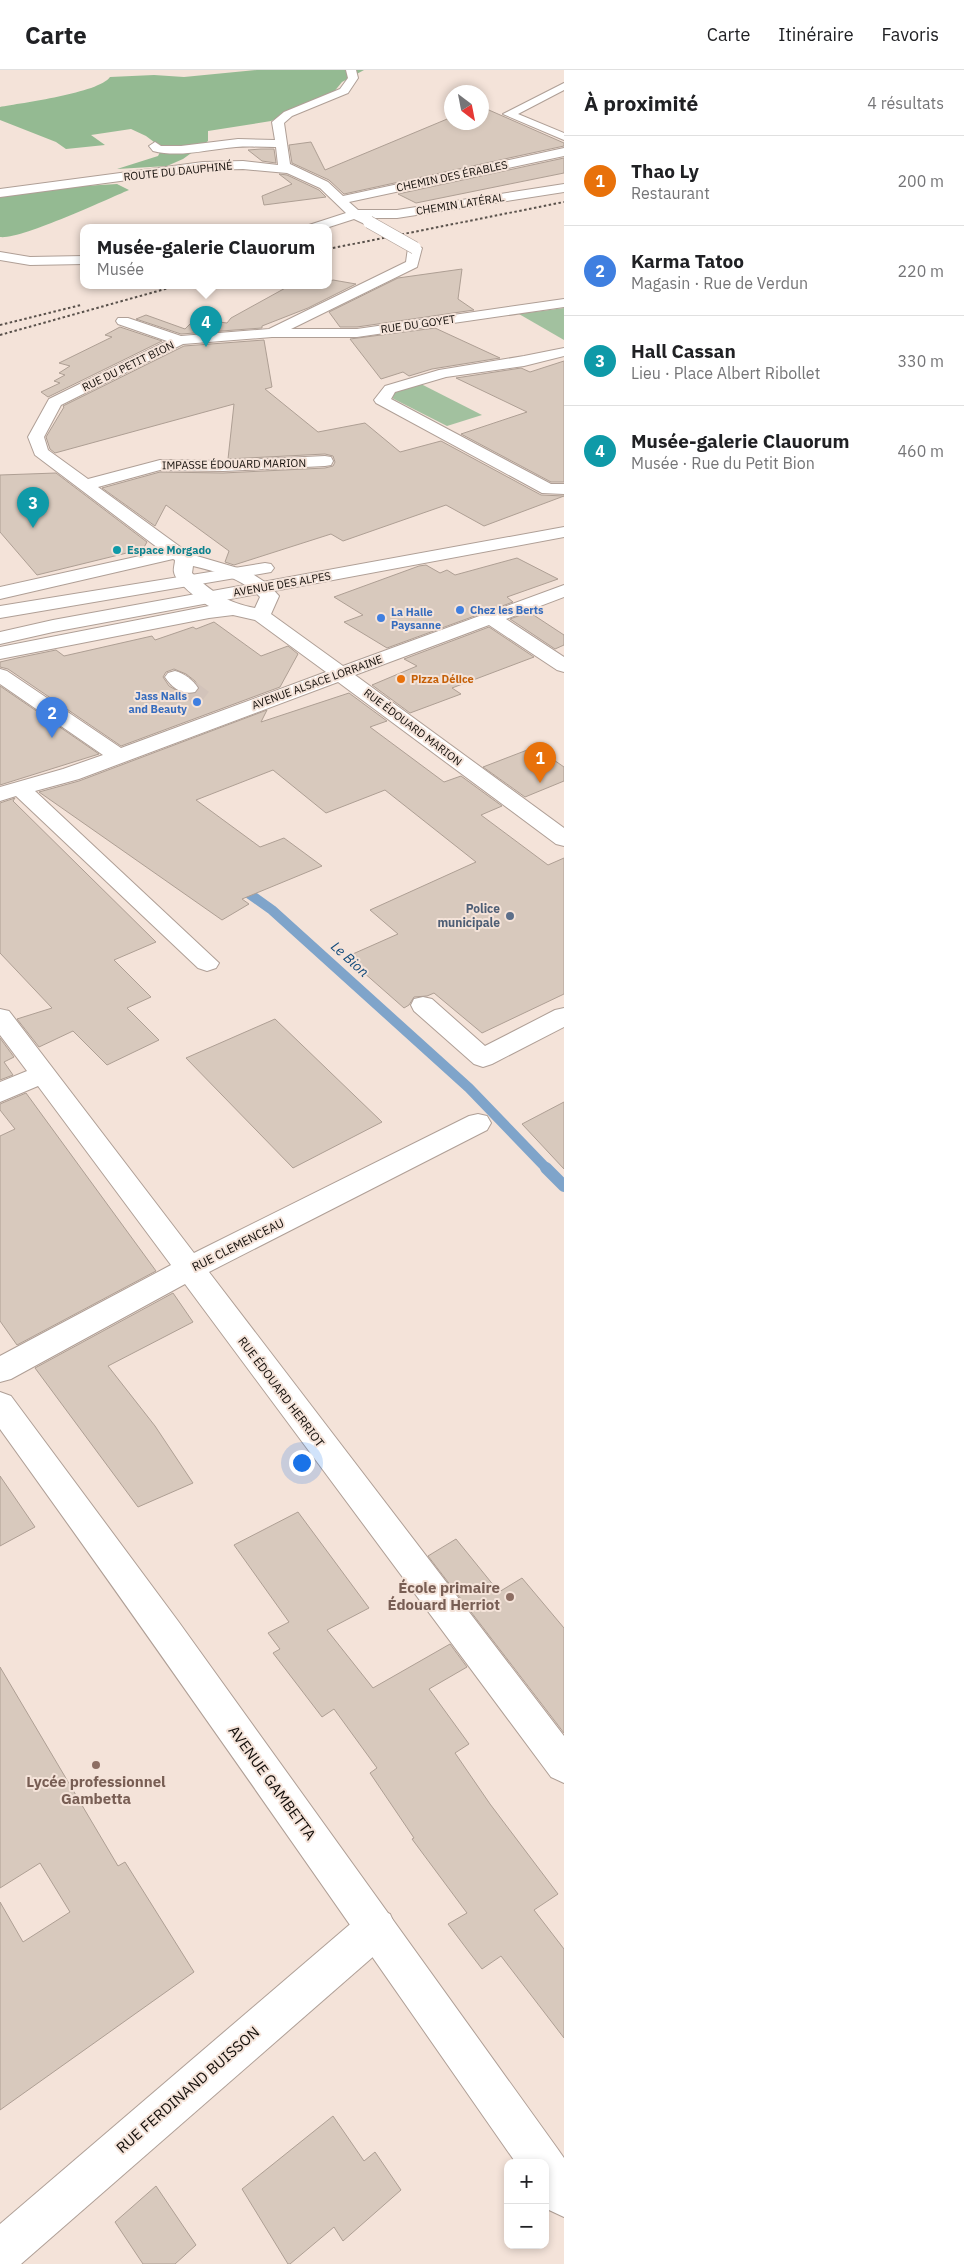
<!DOCTYPE html>
<html lang="fr">
<head>
<meta charset="utf-8">
<style>
	body { margin:0; font-family:"IBM Plex Sans",sans-serif; background:#f2f2f2; color:#202124 }
	.controls { position:absolute; right:15px; bottom:15px; display:grid; overflow:hidden; border-radius:10px; box-shadow:0 2px 8px #0003 }
	.controls button { width:45px; height:45px; display:grid; place-items:center; padding:0; border:0; border-bottom:1px solid #e0e0e0; background:#fff; color:#202124; font:25px sans-serif }
	.compass { position:absolute; left:444px; top:15px; width:45px; height:45px; border-radius:50%; background:#fff; box-shadow:0 2px 8px #0003; rotate:148deg }
	.you { position:absolute; left:301px; top:1392px; width:18px; height:18px; margin:-12px; border:4px solid #fff; border-radius:50%; background:#1a73e8; box-shadow:0 0 0 8px #1a73e833 }
	.badge { display:grid; place-items:center; width:32px; height:32px; border-radius:50%; background:#4744ba; color:#fff; font-size:16px; font-weight:700 }
	.pin { position:absolute; translate:-50% -41px; filter:drop-shadow(0 1px 2px #0008) }
	.pin::after { content:''; position:absolute; top:26px; width:18px; height:15px; background:inherit; clip-path:polygon(0 0,100% 0,50% 100%) }
	.popup { position:absolute; left:80px; top:154px; width:252px; height:65px; box-sizing:border-box; display:grid; place-content:center; border-radius:10px; background:#fff; filter:drop-shadow(0 1px 4px #0005); font-size:16px; white-space:nowrap; color:#757577 }
	.popup b { font-size:19px; color:#202124 }
	.popup::after { content:''; position:absolute; left:50%; top:100%; margin-left:-10px; border:10px solid transparent; border-top-color:#fff }
	.list { margin:0; padding:0; list-style:none }
	h2 { display:flex; justify-content:space-between; align-items:center; height:65px; margin:0; padding:0 20px; font-size:21px }
	h2 small { font-size:16px; font-weight:400; color:#757577 }
	.list li { display:grid; grid-template-columns:32px 1fr auto; gap:15px; align-items:center; box-sizing:border-box; height:90px; padding:0 20px; border-top:1px solid #e0e0e0 }
	.list b { display:block; font-size:19px; white-space:nowrap }
	.list p { margin:0; font-size:16px; white-space:nowrap; color:#757577 }
	.list em { font-size:16px; font-style:normal; color:#757577 }
	.map { position:relative; flex:none; width:564px; height:2194px; overflow:hidden }
	header { display:flex; align-items:center; gap:30px; box-sizing:border-box; height:70px; padding:0 25px; background:#fff; border-bottom:1px solid #e0e0e0 }
	header strong { font-size:24px }
	nav { display:flex; gap:28px; margin-inline-start:auto; font-size:18px }
	main { display:flex }
	aside { flex:1; background:#fff }
	.map>svg:first-child { display:block }
</style>
</head>
<body>
<header>
<strong>Carte</strong>
<nav><a>Carte</a><a>Itinéraire</a><a>Favoris</a></nav>
</header>
<main>
<div class="map">
<svg width="564" height="2194" viewBox="0 0 564 2194">
	<rect width="100%" height="100%" fill="#f4e3d9"/>
	<g fill="#a2c19f">
		<path d="M564 238V270L519 244Z"/>
		<path d="M421 314 482 345 447 356 386 325Z"/>
	</g>
	<g fill="#94ba92">
		<path d="M257 0H364L342 12 333 23 271 51 208 61V71L183 89 167 96 117 99 158 86 162 78 146 66 131 59 91 65 105 75 66 79 56 72 0 50V37C21 33 99 23 110 7L154 5 184 7Z"/>
		<path d="M117 114 129 120C105 130 20 170 0 167V126L67 117Z"/>
	</g>
	<g fill="none" stroke-linecap="round" stroke-linejoin="round">
		<path stroke="#7fa4ca" stroke-width="10" d="M241 818 272 840 469 1018 547 1099"/>
		<path stroke="#7fa4ca" stroke-width="12" d="M546 1098 564 1116"/>
	</g>
	<g fill="#d8c9bd" stroke="#ae9f94" fill-rule="evenodd">
		<path d="M482 37 564 73V76L344 124 329 110 292 93 289 75 311 72 325 100 452 47V52H482Z"/>
		<path d="M261 79H274L276 93 262 91 248 80Z"/>
		<path d="M564 88V103L416 133 398 124Z"/>
		<path d="M279 104 287 105 319 120 326 127 264 135 262 126 292 114Z"/>
		<path d="M462 199 458 229 474 240 357 257H340L329 242 398 208Z"/>
		<path d="M333 210 356 214 308 238 262 256V258L181 264 136 249 146 245 185 259 195 249 227 253 231 248 289 216H328V212Z"/>
		<path d="M120 257 162 271 48 327 41 322 60 313 54 311 65 305 59 303 70 296 59 293 112 267 105 265Z"/>
		<path d="M435 258 500 288 432 299 409 306 403 302 381 309 350 269Z"/>
		<path d="M264 270 272 317 265 319 318 362 365 353 400 382 441 371 541 425 564 426 484 456 446 435 343 471 331 464 234 495 225 492 229 481 166 435 155 456 102 418 160 402 223 403 325 398 333 396 335 392 333 386 325 384 228 389 234 334 55 383 50 379 46 367 64 337 63 336 184 276Z"/>
		<path d="M564 291V412H551L461 364 527 342 456 308 521 298 530 302Z"/>
		<path d="M56 403 147 472 143 479 37 505 0 462V405Z"/>
		<path d="M517 488 558 509 507 527 513 532 387 578 344 552 363 545 334 527 419 496 426 495 440 503 447 500 455 505Z"/>
		<path d="M529 542 564 565V575L555 579 510 549Z"/>
		<path d="M214 552 261 586 288 576 298 584 280 617 121 676 8 599 0 597V592L17 588 56 580 64 586 152 566 155 570 193 557 196 559ZM174 599 186 604 195 611 200 618 196 623H181L169 616 163 607 166 602Z"/>
		<path d="M489 557 534 587 452 618 461 624 410 643 372 615 417 596 404 589Z"/>
		<path d="M0 616 99 684 0 715Z"/>
		<path d="M349 623 387 651 370 657 444 712 461 706 502 736 481 745 548 795 564 788V924L482 963 434 923 427 926 414 927 409 935 404 938 346 887 398 864 370 840 476 792 385 720 326 743 273 700 196 730 260 777 284 768 322 796 242 829 249 834 222 850 39 722 79 711 267 640 261 652Z"/>
		<path d="M535 677 564 697V711L525 727 483 697Z"/>
		<path d="M15 728 13 731 156 872 114 890 151 927 127 938 159 970 107 995 73 961 39 977 17 949 52 938 0 883V733Z"/>
		<path d="M275 949 382 1052 293 1098 186 988Z"/>
		<path d="M0 968 14 987 4 992 13 1005 0 1010Z"/>
		<path d="M26 1023 156 1201 17 1275 0 1251V1066L15 1059 0 1040V1034Z"/>
		<path d="M564 1032V1099L522 1054Z"/>
		<path d="M173 1223 193 1252 108 1296 155 1356 193 1413 138 1437 35 1298Z"/>
		<path d="M0 1406 35 1457 0 1476Z"/>
		<path d="M298 1442 369 1538 327 1560 373 1618 450 1574 467 1597 429 1619 469 1674 455 1683 490 1734 558 1824 534 1840 564 1879V1968L501 1886 482 1899 469 1882 448 1854 467 1843 412 1769 414 1768 370 1703 377 1698 334 1639 322 1647 273 1583 280 1579 268 1563 289 1552 234 1475Z"/>
		<path d="M456 1469 499 1522 522 1508 564 1558V1663L428 1486Z"/>
		<path d="M0 1597 118 1796 125 1792 194 1902 0 2040V1832L23 1872 70 1842 40 1793 0 1818Z"/>
		<path d="M333 2046 364 2091 375 2082 401 2120 343 2171 334 2157 290 2194H288L242 2119Z"/>
		<path d="M156 2116 196 2175 175 2194H143L115 2152Z"/>
	</g>
	<g fill="none" stroke-linecap="round" stroke-linejoin="round">
		<path stroke="#d2c3ba" stroke-width="19" stroke-dasharray="19 9" stroke-linecap="butt" d="M188 618 208 633"/>
		<defs>
			<g id="minor">
				<path d="M346 0H356L358 8 348 23 292 46 284 53 290 94 328 112 343 126 564 78V86L349 132 358 140H397L564 114V122L397 148H371L375 152 369 156 354 149 326 158H308L309 155 346 143 320 118 287 103 243 99 203 100 0 127V119L203 92 243 91 278 95 276 77C263 77 249 76 236 77 209 79 180 88 153 81L149 76 155 72 161 76H181L238 69 275 70 272 52 284 42 340 19 348 8Z"/>
				<path d="M564 13V20L518 44 564 63V70L503 44Z"/>
				<path d="M415 174 422 178 417 197 291 259H357L564 229V237L357 267H272L183 274 61 335 44 367 48 380 88 409 160 390 223 391 325 386 331 387 333 391 331 395 325 396 223 401 160 400 98 417 190 484 248 501 268 514 279 526 271 544 343 596 564 515V527L506 549 564 587V602L557 600 489 555 355 605 564 758V776L556 774 338 612 79 709 35 721 219 893 216 898 207 901 198 898 16 726 0 731V717L63 699 103 685 0 614V599L7 601 121 678 326 602 255 550 233 545 209 548 0 589V577L209 536C200 531 175 512 174 502 173 499 175 494 175 490L173 489 0 529V517L162 481 35 385 28 367 49 329 167 271 118 254 116 251 118 248H128L181 266 269 259 406 192 408 178ZM193 496C217 502 242 508 260 527L255 538C228 533 211 522 192 503Z"/>
				<path d="M0 182 30 187 84 186V194L30 195 0 190Z"/>
				<path d="M564 278V286L524 296 446 307 395 322 391 329 551 414H564V424L542 423 376 333 374 330 385 316 439 300 524 286Z"/>
				<path d="M175 601C184 603 193 610 198 618L195 622C182 625 172 618 165 607L168 603Z"/>
				<path d="M423 927 432 929 485 976 555 940 564 938V957L492 994 483 997 474 994 414 941 411 935 414 929Z"/>
				<path d="M0 939 9 941 194 1183 469 1046 478 1044 487 1046 491 1053 487 1060 209 1202 564 1666V1713L551 1707 185 1214 11 1309 0 1312V1286L171 1195 38 1016 0 1032V1012L27 1001 0 965Z"/>
				<path d="M376 1838 390 1844 396 1858 390 1872 21 2194H0V2154L362 1844Z"/>
			</g>
			<g id="major">
				<path d="M564 457V467L53 562 0 574V562L53 550Z"/>
				<path d="M265 493 271 494 274 498 271 502 0 548V536Z"/>
				<path d="M0 1322 11 1326 178 1551 557 2078 564 2088V2147L549 2140 545 2135V2093H516C345 1848 175 1602 0 1359Z"/>
			</g>
		</defs>
		<use href="#minor" stroke="#af9f96" stroke-width="2"/>
		<use href="#major" stroke="#af9f96" stroke-width="2"/>
		<use href="#minor" fill="#fff" fill-rule="evenodd"/>
		<use href="#major" fill="#fff" fill-rule="evenodd"/>
		<g stroke="#59514b" stroke-width="2" stroke-dasharray="2.5 2.5" stroke-linecap="butt">
			<path d="M328 179 564 132"/>
			<path d="M0 255 81 235"/>
			<path d="M0 265 176 216"/>
		</g>
		<defs>
			<path id="minor-bridge" d="M369 152 415 178"/>
		</defs>
		<use href="#minor-bridge" stroke="#af9f96" stroke-width="13" stroke-linecap="butt"/>
		<use href="#minor-bridge" stroke="#fff" stroke-width="12"/>
	</g>
	<circle fill="#0f9aa8" stroke="#f4e3d9" stroke-width="2" cx="117" cy="480" r="5"/>
	<g fill="#3f7fe0" stroke="#f4e3d9" stroke-width="2">
		<circle cx="460" cy="540" r="5"/>
		<circle cx="381" cy="548" r="5"/>
		<circle cx="197" cy="632" r="5"/>
	</g>
	<circle fill="#e8710a" stroke="#f4e3d9" stroke-width="2" cx="401" cy="609" r="5"/>
	<circle fill="#5c6f8a" stroke="#f4e3d9" stroke-width="2" cx="510" cy="846" r="5"/>
	<g fill="#8d6e63" stroke="#f4e3d9" stroke-width="2">
		<circle cx="510" cy="1527" r="5"/>
		<circle cx="96" cy="1695" r="5"/>
	</g>
	<g text-anchor="middle" stroke-width="4" stroke-linejoin="round" paint-order="stroke">
		<g font-size="11" fill="#140f0b" stroke="#f4e3d9">
			<text transform="translate(178 101) rotate(-6)" y="4">ROUTE DU DAUPHINÉ</text>
			<text transform="translate(452 106) rotate(-12)" y="4">CHEMIN DES ÉRABLES</text>
			<text transform="translate(460 134) rotate(-9)" y="4">CHEMIN LATÉRAL</text>
			<text transform="translate(418 254) rotate(-8)" y="4">RUE DU GOYET</text>
			<text transform="translate(128 296) rotate(-26)" y="4">RUE DU PETIT BION</text>
			<text transform="translate(234 394) rotate(-1)" y="4">IMPASSE ÉDOUARD MARION</text>
			<text transform="translate(282 514) rotate(-10)" y="4">AVENUE DES ALPES</text>
			<text transform="translate(317 612) rotate(-20)" y="4">AVENUE ALSACE LORRAINE</text>
			<text transform="translate(413 657) rotate(37)" y="4">RUE ÉDOUARD MARION</text>
		</g>
		<g font-size="11" font-weight="bold" fill="#0d838f" stroke="#f4e3d9" text-anchor="start">
			<text x="127" y="484">Espace Morgado</text>
		</g>
		<g font-size="11" font-weight="bold" fill="#366cbe" stroke="#f4e3d9" text-anchor="start">
			<text x="470" y="544">Chez les Berts</text>
			<text x="391" y="546">La Halle<tspan x="391" dy="13">Paysanne</tspan></text>
			<text x="187" y="630" text-anchor="end">Jass Nails<tspan x="187" dy="13">and Beauty</tspan></text>
		</g>
		<g font-size="11" font-weight="bold" fill="#c56008" stroke="#f4e3d9" text-anchor="start">
			<text x="411" y="613">Pizza Délice</text>
		</g>
		<g font-size="12" font-weight="bold" fill="#4e5e75" stroke="#f4e3d9" text-anchor="end">
			<text x="500" y="843">Police<tspan x="500" dy="14">municipale</tspan></text>
		</g>
		<g font-size="12" fill="#140f0b" stroke="#f4e3d9">
			<text transform="translate(238 1175) rotate(-27)" y="4">RUE CLEMENCEAU</text>
			<text transform="translate(281 1322) rotate(53)" y="4">RUE ÉDOUARD HERRIOT</text>
		</g>
		<g font-size="14" font-style="italic" fill="#114a7b" stroke="#f4e3d9">
			<text transform="translate(350 889) rotate(42)" y="5">Le Bion</text>
		</g>
		<g font-size="15" font-weight="bold" fill="#785e54" stroke="#f4e3d9" text-anchor="end">
			<text x="500" y="1523">École primaire<tspan x="500" dy="17">Édouard Herriot</tspan></text>
			<text x="96" y="1717" text-anchor="middle">Lycée professionnel<tspan x="96" dy="17">Gambetta</tspan></text>
		</g>
		<g font-size="15" fill="#140f0b" stroke="#f4e3d9">
			<text transform="translate(272 1713) rotate(54)" y="5">AVENUE GAMBETTA</text>
			<text transform="translate(188 2020) rotate(-41)" y="5">RUE FERDINAND BUISSON</text>
		</g>
	</g>
</svg>
<div class="controls">
<button>+</button>
<button>−</button>
</div>
<svg class="compass" viewBox="-18 -18 36 36"><path d="M0-13l5 13h-10z" fill="#e53935"/><path d="M0 13l5-13h-10z" fill="#757577"/></svg>
<div class="you"></div>
<div class="pin badge" style="left:540px;top:713px;background:#e8710a">1</div>
<div class="pin badge" style="left:52px;top:668px;background:#3f7fe0">2</div>
<div class="pin badge" style="left:33px;top:458px;background:#0f9aa8">3</div>
<div class="pin badge" style="left:206px;top:277px;background:#0f9aa8">4</div>
<div class="popup"><b>Musée-galerie Clauorum</b>Musée</div>
</div>
<aside>
<h2>À proximité<small>4 résultats</small></h2>
<ul class="list">
<li><span class="badge" style="background:#e8710a">1</span><div><b>Thao Ly</b><p>Restaurant</p></div><em>200 m</em></li>
<li><span class="badge" style="background:#3f7fe0">2</span><div><b>Karma Tatoo</b><p>Magasin · Rue de Verdun</p></div><em>220 m</em></li>
<li><span class="badge" style="background:#0f9aa8">3</span><div><b>Hall Cassan</b><p>Lieu · Place Albert Ribollet</p></div><em>330 m</em></li>
<li><span class="badge" style="background:#0f9aa8">4</span><div><b>Musée-galerie Clauorum</b><p>Musée · Rue du Petit Bion</p></div><em>460 m</em></li>
</ul>
</aside>
</main>
</body>
</html>
